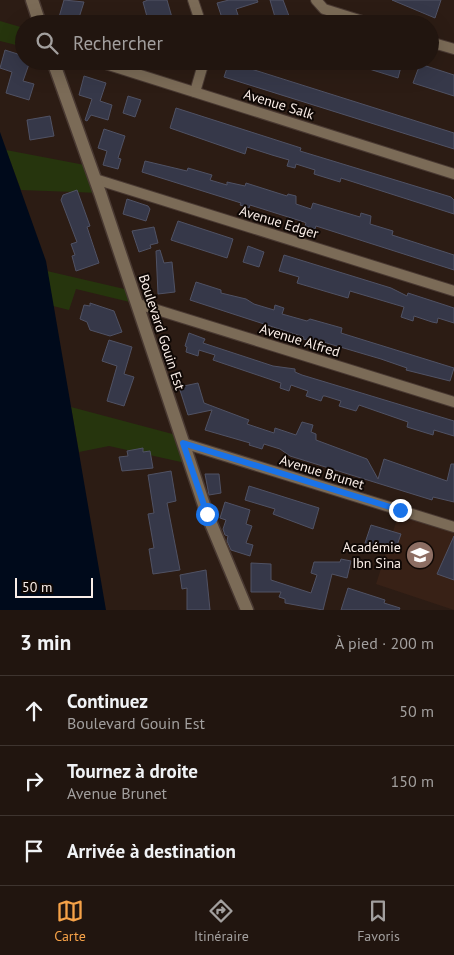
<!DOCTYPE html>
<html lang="fr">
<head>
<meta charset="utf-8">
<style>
	body { margin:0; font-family:"PT Sans",sans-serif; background:#2d221d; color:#f1f3f6 }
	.scale { position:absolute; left:15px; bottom:12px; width:78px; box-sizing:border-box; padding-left:5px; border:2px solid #faeee8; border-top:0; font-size:14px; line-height:18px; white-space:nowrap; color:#faeee8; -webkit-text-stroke:4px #0f0805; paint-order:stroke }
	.stop { position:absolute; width:15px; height:15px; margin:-11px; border:4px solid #1a73e8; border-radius:50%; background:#fff }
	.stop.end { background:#1a73e8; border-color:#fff; box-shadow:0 1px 5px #0008 }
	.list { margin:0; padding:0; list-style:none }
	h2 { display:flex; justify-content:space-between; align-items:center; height:65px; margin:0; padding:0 20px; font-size:21px }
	h2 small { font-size:16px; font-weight:400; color:#a29f9e }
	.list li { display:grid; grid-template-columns:32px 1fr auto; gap:15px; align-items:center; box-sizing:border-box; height:70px; padding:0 20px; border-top:1px solid #3e342f }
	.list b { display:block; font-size:19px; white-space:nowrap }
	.list p { margin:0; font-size:16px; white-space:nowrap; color:#a29f9e }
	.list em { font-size:16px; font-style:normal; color:#a29f9e }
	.icon { flex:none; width:28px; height:28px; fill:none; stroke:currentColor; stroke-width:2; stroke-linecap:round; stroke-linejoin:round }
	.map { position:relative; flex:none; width:454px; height:610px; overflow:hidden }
	.search { position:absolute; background:#21150f; box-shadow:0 5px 20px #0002; left:15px; right:15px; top:15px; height:55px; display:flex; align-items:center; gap:12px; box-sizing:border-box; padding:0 18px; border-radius:28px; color:#a29f9e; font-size:19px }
	.sheet { height:275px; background:#21150f }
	nav { display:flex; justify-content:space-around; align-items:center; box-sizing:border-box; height:70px; border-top:1px solid #3e342f; background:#21150f; font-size:14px; color:#a29f9e }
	nav a { display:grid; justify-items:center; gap:2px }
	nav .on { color:#f6a248 }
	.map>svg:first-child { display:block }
</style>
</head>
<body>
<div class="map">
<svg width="454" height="610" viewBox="0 0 454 610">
	<rect width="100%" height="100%" fill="#2c1c14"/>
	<path fill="#382116" d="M400 510 454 527V610L376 584Z"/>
	<g fill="#26350d">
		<path d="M0 21 24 28V47L0 41Z"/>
		<path d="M6 150 90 166 100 193 21 190Z"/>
		<path d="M47 271 133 291 138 304 76 289 69 310 53 306Z"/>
		<path d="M71 407 180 436 190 464 109 446 79 452Z"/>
	</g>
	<path fill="#000a1b" d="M0 132 46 261 106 610H0Z"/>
	<g fill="#363849" stroke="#505264">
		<path d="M64 0 84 2 77 24H57Z"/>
		<path d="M148 0H167L173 21 149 24 143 2Z"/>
		<path d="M229 0H257L258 2 236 9 241 24H224L217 3Z"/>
		<path d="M270 0H283L292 24H277Z"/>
		<path d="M392 0H441L435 18Z"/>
		<path d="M5 50 24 56V61L29 64 23 81 34 84 29 100 6 93 12 72 0 68Z"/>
		<path d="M351 61H395L402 63 398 78 350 63Z"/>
		<path d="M229 62 454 133V149L224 77Z"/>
		<path d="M420 64 454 75V96L413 83Z"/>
		<path d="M84 76 106 83 100 101 112 105 108 120 91 115 87 121 85 120 92 99 79 95Z"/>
		<path d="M128 96 141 100 135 117 123 113Z"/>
		<path d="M176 108 301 148 300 151 451 197 454 200V214L341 178 340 182 314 174 315 170 296 164 295 168 287 166 289 160 272 155 247 147 245 154 170 128Z"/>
		<path d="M50 116 54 136 30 140 27 120Z"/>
		<path d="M104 129 125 136 118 158 121 159 118 169 103 165 107 151 98 148Z"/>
		<path d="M145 161 187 171 188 168 212 175 210 180 227 185V182L245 186 246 183 287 196 288 194 296 196V204L311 209 313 203 360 217 361 213 371 216 370 224 393 231 392 235 454 255V270L316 226 315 229 305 226 306 223 304 222 250 205 249 208 240 205 241 203 142 172Z"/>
		<path d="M77 190 90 226 87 227 99 263 76 271 72 256 75 255 71 244 77 242 61 200 63 195Z"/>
		<path d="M127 199 148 206 150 209 146 221 123 214Z"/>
		<path d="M178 221 233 239 227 258 171 240Z"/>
		<path d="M154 227 158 243 150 245 151 248 139 252 132 231Z"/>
		<path d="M248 246 264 252 259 267 243 262Z"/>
		<path d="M160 250 164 263 172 262 175 292 158 294 156 251Z"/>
		<path d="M284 255 391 288 407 296 408 293 454 308V323L438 318 437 323 432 322 414 316 413 321 401 317 404 307 350 291 348 298 297 283 299 277 279 271Z"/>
		<path d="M196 282 221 290V293L246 299 254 304 274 310 275 305 284 308 282 314 307 321 310 319 342 328 341 333 454 368 450 381 406 370 407 368 381 359 313 339 312 341 303 339 304 337 190 300Z"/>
		<path d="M90 303 114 311 122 332 110 336 90 330 87 322 80 319 84 305 90 306Z"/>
		<path d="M189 333 205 339 203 343 273 366 295 369V372L302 375 454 421V436L434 430 433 435 407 427 408 422 359 405 356 411 339 406 341 401 325 396H323L321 401 306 396 308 391 291 385 289 391 280 388 281 383 213 360 215 355 199 350 198 356 186 352 187 347 185 346Z"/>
		<path d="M109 340 132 347 124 374 134 377 124 406 107 401 117 366 102 361Z"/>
		<path d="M198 383 204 403 249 420 247 424 274 433 275 428 296 435 302 422 313 425 311 432 316 434V440L367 459 378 479 384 459 447 481 451 464H454V502L433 497 432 500 290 456 280 449 264 444 262 449 249 445 250 443 205 430 212 410 188 415 179 387Z"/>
		<path d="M143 448V452L150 451 153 468 122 471 119 457 128 456 127 451Z"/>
		<path d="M171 471 176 501 167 503 180 570 153 574 149 549 154 548 148 514 154 513 148 475Z"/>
		<path d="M205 474H219L221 493 209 495Z"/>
		<path d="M249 486 319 508 313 529 273 514 275 509 245 500Z"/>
		<path d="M225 502 250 510 246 524 252 526 246 543 253 545 250 556 231 550 227 541 228 536 225 535 223 529 226 520 220 518Z"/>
		<path d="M371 525 401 534 395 551 365 543Z"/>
		<path d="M454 536V580L437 574Z"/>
		<path d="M341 559 351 561 347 578 332 574 323 610 285 603V599L279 597 281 592H251V563L271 564V580L311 593 317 575 311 573 314 562H340Z"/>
		<path d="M206 570 210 610H187V588L182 589 180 575Z"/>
		<path d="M348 588 385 600 384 603 400 608 399 610H341Z"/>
	</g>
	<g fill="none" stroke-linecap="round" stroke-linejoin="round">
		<defs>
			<g id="minor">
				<path d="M193 0 201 24"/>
				<path d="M316 0 324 9 372 24"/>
				<path d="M430 42 454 49"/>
				<path d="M96 61 454 174"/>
				<path d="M195 92 204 61"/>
				<path d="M95 179 454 291"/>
				<path d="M138 304 454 402"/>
				<path d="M183 443 454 527"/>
			</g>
			<g id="tertiary">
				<path d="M32 0 40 24"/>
				<path d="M53 61 100 193 207 514 247 610"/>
			</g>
		</defs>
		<use href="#minor" stroke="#493932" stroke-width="12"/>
		<use href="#tertiary" stroke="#493932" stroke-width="15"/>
		<use href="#minor" stroke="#7b6b57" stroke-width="10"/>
		<use href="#tertiary" stroke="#7b6b57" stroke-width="12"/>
	</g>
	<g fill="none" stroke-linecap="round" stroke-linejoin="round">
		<path stroke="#1a73e8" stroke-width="6" d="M207 514 183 443 400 510"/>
	</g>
	<defs>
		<symbol id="school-disc" viewBox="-11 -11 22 22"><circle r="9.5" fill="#8d6e63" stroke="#0f0805"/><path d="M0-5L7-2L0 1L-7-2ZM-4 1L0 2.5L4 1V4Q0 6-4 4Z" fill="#fff"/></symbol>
	</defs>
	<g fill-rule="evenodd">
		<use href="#school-disc" x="404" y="539" width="32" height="32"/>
	</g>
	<g text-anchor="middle" stroke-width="4" stroke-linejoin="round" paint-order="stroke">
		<g font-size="14" fill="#faeee8" stroke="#0f0805">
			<text transform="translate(279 104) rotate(17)" y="5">Avenue Salk</text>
			<text transform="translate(279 222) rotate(17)" y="5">Avenue Edger</text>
			<text transform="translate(162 332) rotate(72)" y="5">Boulevard Gouin Est</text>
			<text transform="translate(300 340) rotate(17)" y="5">Avenue Alfred</text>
			<text transform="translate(322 472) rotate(17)" y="5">Avenue Brunet</text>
		</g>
		<g font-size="14" fill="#faeee8" stroke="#0f0805" text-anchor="end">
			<text x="401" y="552">Académie<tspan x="401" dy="16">Ibn Sina</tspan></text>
		</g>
	</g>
</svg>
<div class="scale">50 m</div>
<div class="stop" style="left:207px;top:514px"></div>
<div class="stop end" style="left:400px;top:510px"></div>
<div class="search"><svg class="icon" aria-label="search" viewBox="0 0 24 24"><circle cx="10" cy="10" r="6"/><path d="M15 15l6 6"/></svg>Rechercher</div>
</div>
<section class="sheet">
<h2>3 min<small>À pied · 200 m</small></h2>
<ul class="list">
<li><svg class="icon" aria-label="ahead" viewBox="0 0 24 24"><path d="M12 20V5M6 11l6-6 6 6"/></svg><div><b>Continuez</b><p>Boulevard Gouin Est</p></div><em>50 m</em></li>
<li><svg class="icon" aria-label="right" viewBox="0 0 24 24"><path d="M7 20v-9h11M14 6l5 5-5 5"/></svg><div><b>Tournez à droite</b><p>Avenue Brunet</p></div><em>150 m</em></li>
<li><svg class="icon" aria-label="arrive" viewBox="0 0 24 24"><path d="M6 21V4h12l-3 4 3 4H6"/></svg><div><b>Arrivée à destination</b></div></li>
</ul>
</section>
<nav>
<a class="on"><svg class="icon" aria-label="map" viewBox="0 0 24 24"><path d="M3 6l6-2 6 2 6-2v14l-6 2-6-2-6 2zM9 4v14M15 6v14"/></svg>Carte</a>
<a><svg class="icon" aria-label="directions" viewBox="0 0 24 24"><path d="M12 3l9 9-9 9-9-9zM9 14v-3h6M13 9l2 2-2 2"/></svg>Itinéraire</a>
<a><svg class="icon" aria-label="saved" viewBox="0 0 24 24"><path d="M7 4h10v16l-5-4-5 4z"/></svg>Favoris</a>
</nav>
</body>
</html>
